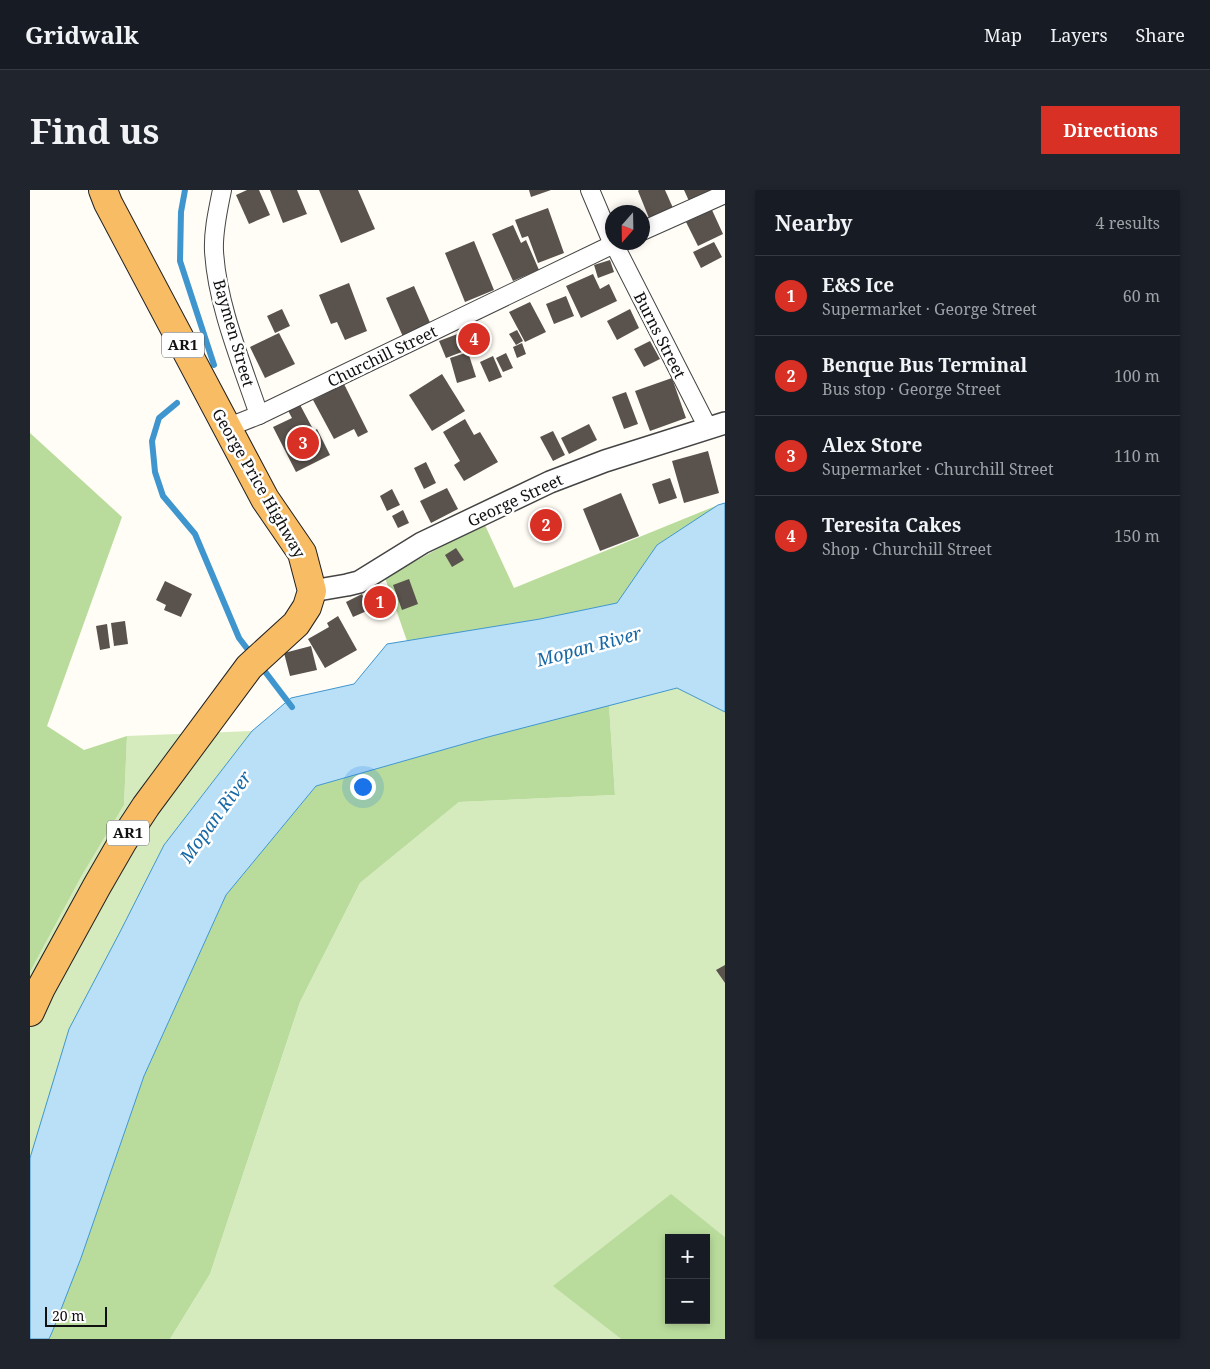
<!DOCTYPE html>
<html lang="en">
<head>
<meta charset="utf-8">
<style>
	body { margin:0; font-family:"Noto Serif",serif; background:#20242c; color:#f1f3f6 }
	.controls { position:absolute; right:15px; bottom:15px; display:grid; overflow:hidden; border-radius:0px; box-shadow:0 2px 8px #0003 }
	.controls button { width:45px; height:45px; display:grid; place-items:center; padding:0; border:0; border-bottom:1px solid #363941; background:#171b24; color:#f1f3f6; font:25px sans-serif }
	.compass { position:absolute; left:575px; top:15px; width:45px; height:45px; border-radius:50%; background:#171b24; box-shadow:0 2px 8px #0003; rotate:200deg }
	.scale { position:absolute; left:15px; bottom:12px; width:62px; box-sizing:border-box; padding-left:5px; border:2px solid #111; border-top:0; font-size:14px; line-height:18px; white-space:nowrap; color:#111; -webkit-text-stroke:4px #fff; paint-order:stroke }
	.you { position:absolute; left:332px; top:596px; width:18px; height:18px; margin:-12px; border:4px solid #fff; border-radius:50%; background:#1a73e8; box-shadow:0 0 0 8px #1a73e833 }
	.badge { display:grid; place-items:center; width:32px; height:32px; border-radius:50%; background:#d93025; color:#fff; font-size:16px; font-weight:700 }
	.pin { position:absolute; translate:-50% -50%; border:2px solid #fff; box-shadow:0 1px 5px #0006 }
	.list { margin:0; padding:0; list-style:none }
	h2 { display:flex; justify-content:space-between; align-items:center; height:65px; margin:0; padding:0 20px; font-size:21px }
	h2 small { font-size:16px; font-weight:400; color:#9ea1a6 }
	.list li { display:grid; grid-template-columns:32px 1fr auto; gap:15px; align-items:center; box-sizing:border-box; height:80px; padding:0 20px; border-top:1px solid #363941 }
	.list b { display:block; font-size:19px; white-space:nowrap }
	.list p { margin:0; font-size:16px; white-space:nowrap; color:#9ea1a6 }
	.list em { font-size:16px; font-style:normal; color:#9ea1a6 }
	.map { position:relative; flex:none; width:695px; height:1149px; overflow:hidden; border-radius:0px }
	header { display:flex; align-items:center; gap:30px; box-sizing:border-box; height:70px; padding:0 25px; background:#171b24; border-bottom:1px solid #363941 }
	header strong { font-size:24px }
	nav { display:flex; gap:28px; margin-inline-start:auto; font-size:18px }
	.intro { display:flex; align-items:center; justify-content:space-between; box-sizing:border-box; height:120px; padding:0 30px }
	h1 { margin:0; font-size:35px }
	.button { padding:12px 22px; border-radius:0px; background:#d93025; color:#fff; font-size:18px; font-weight:700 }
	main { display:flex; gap:30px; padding:0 30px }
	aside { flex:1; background:#171b24; border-radius:0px; box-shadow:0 2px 8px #0003 }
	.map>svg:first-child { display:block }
</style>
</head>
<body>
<header>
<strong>Gridwalk</strong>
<nav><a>Map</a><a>Layers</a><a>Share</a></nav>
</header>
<div class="intro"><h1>Find us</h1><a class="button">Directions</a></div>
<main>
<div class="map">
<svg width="695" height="1149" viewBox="0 0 695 1149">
	<rect width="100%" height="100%" fill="#fffdf5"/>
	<g fill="#d5ebbd">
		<path d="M647 498 695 522V1047L641 1005 524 1096 591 1149H140L180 1084 270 812 330 693 429 612 585 605 579 515Z"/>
		<path d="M222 541 134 655 91 740 0 968V782L51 687 94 615 97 546Z"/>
	</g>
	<g fill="#b9dc9c" fill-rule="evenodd">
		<path d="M0 243 92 327 17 536 54 560 97 546 94 615 51 687 0 782Z"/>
		<path d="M688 315 627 355 587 413 510 429 377 451 355 388 454 333 484 398Z"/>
		<path d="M579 515 585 605 429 612 330 693 270 812 180 1084 140 1149H19L51 1068 114 886 196 705 286 596 458 547Z"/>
		<path d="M641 1004 695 1047V1149H591L523 1096ZM639 1048H676V1130H639Z"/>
	</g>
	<path fill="#b9e0f7" stroke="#3f96cf" d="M695 313V522L647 498 458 547 286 596 196 705 114 886 51 1068 23 1140 19 1149H0V968L39 839 91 740 134 655 222 541 261 508 324 494 357 454 510 429 587 413 627 355 688 315Z"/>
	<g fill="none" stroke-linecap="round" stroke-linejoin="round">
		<g stroke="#3f96cf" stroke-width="6">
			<path d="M155 0 151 22 150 71 184 175"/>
			<path d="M147 213 129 228 122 251 125 282 133 306 165 344 209 448 222 465"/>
			<path d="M230 475 262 517"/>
		</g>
	</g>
	<g fill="#5a524d">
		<path d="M217 0H229L240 25 219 34 206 5Z"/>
		<path d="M240 0H267L277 24 253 33Z"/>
		<path d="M289 0H328L345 39 311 53Z"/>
		<path d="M499 0H521L501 7Z"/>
		<path d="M609 0H635L643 18 619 28 608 1Z"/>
		<path d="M654 0H686L659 11Z"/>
		<path d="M518 18 534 63 508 73 498 46 492 48 485 30Z"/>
		<path d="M682 20 693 44 668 56 656 32Z"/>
		<path d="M483 35 491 53 496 50 509 80 483 91 462 44Z"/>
		<path d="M444 51 464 100 435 112 415 63Z"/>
		<path d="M684 52 692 67 671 78 663 62Z"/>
		<path d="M580 70 584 82 568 88 564 75Z"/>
		<path d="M563 84 570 99 579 94 587 111 551 128 536 96Z"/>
		<path d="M319 93 337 141 315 150 307 132 301 134 289 105Z"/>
		<path d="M384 96 402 137 374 149 356 108Z"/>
		<path d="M536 106 544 126 524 134 516 114Z"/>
		<path d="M500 112 516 142 495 152 479 122Z"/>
		<path d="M252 119 260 136 245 143 237 126Z"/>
		<path d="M600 119 609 138 587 150 577 131Z"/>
		<path d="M446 139 454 153 442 159 435 145Z"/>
		<path d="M487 140 493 151 486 155 479 144Z"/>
		<path d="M249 143 265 174 235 188 220 157Z"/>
		<path d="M430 143 437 160 416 168 409 151Z"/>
		<path d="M620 151 630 169 614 177 604 159Z"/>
		<path d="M492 153 496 164 487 168 483 157Z"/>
		<path d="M438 162 446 187 427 193 420 168Z"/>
		<path d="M476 163 483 178 473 182 466 168Z"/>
		<path d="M463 166 472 187 459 192 450 172Z"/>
		<path d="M412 184 435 221 402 241 379 205Z"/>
		<path d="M642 188 656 228 620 241 605 201Z"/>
		<path d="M314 194 338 242 328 247 324 239 304 249 283 210Z"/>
		<path d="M596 202 608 234 594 239 582 207Z"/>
		<path d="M268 211 284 241 287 239 300 265 266 282 243 237 262 228 256 217Z"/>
		<path d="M435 229 444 245 450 242 468 272 434 291 424 275 430 271 413 242Z"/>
		<path d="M559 234 567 250 539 264 531 248Z"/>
		<path d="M523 241 535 265 523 271 510 247Z"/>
		<path d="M678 261 689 303 654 313 642 271Z"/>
		<path d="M396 272 406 293 394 299 384 278Z"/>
		<path d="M640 288 647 308 629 314 622 294Z"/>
		<path d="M417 298 428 319 401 333 390 311Z"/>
		<path d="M362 299 370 315 357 321 350 306Z"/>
		<path d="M591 303 609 346 570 361 553 319Z"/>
		<path d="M373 320 379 333 368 338 362 326Z"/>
		<path d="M426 358 434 370 422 377 415 365Z"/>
		<path d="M379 389 388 414 372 420 363 395Z"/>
		<path d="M135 391 162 404 151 427 134 420 136 415 126 410Z"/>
		<path d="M350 396 363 420 349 427 337 403Z"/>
		<path d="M332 404 339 420 323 427 316 412Z"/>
		<path d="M308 426 327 460 295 478 278 449 299 437 297 433Z"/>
		<path d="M95 431 98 454 84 456 81 433Z"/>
		<path d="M77 434 80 458 70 460 66 436Z"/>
		<path d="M281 456 287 480 260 486 254 463Z"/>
		<path d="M695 775V793L686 780Z"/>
	</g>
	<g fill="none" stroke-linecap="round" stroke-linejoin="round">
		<defs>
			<g id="minor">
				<path d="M192 0C188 20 183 41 184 61 187 115 212 174 229 225"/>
				<path d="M560 0 582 52"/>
				<path d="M612 41 695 4"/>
				<path d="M583 52 678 238"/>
				<path d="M196 238 229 225 588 52"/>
			</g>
			<path id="tertiary" d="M282 401 317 395 329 392 392 353 520 292 575 271 695 233"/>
			<path id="trunk" d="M0 822 11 798 67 696 93 651 116 616 219 477 266 434 277 417 282 401 272 363 235 309 78 13 73 0"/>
		</defs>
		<use href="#minor" stroke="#444" stroke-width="20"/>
		<use href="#tertiary" stroke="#444" stroke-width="24"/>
		<use href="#trunk" stroke="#222" stroke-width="30"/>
		<use href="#minor" stroke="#fff" stroke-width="18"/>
		<use href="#tertiary" stroke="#fff" stroke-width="21"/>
		<use href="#trunk" stroke="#f7bc64" stroke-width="28"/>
	</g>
	<g text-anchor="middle" stroke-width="5" stroke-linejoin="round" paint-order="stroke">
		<g fill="#fff" stroke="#585858" stroke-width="1">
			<rect x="132" y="142.5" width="42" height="25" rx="4"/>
			<rect x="77" y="630.5" width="42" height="25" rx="4"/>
		</g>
		<g font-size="15" font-weight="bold" fill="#111">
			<text x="153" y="160">AR1</text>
			<text x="98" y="648">AR1</text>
		</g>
		<g font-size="16" fill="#111" stroke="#fff">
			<text transform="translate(204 143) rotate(74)" y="6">Baymen Street</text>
			<text transform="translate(630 145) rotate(63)" y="6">Burns Street</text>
			<text transform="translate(352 166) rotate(-26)" y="6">Churchill Street</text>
			<text transform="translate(229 293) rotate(60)" y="6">George Price Highway</text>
			<text transform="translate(485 310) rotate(-25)" y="6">George Street</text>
		</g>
		<g font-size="18" font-style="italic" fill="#1768a6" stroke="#fff">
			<text transform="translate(559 457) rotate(-15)" y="6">Mopan River</text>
			<text transform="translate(186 627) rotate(-54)" y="6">Mopan River</text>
		</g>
	</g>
</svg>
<div class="controls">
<button>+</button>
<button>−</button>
</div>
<svg class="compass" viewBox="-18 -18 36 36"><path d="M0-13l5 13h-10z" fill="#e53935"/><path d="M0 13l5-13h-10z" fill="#9ea1a6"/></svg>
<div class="scale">20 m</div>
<div class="you"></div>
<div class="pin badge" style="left:350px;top:412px">1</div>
<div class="pin badge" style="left:516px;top:335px">2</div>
<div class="pin badge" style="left:273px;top:253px">3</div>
<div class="pin badge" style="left:444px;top:149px">4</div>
</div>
<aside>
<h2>Nearby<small>4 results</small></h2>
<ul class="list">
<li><span class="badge">1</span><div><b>E&amp;S Ice</b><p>Supermarket · George Street</p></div><em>60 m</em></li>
<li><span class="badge">2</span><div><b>Benque Bus Terminal</b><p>Bus stop · George Street</p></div><em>100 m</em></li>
<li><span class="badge">3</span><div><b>Alex Store</b><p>Supermarket · Churchill Street</p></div><em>110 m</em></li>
<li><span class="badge">4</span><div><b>Teresita Cakes</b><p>Shop · Churchill Street</p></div><em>150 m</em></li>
</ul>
</aside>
</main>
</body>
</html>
